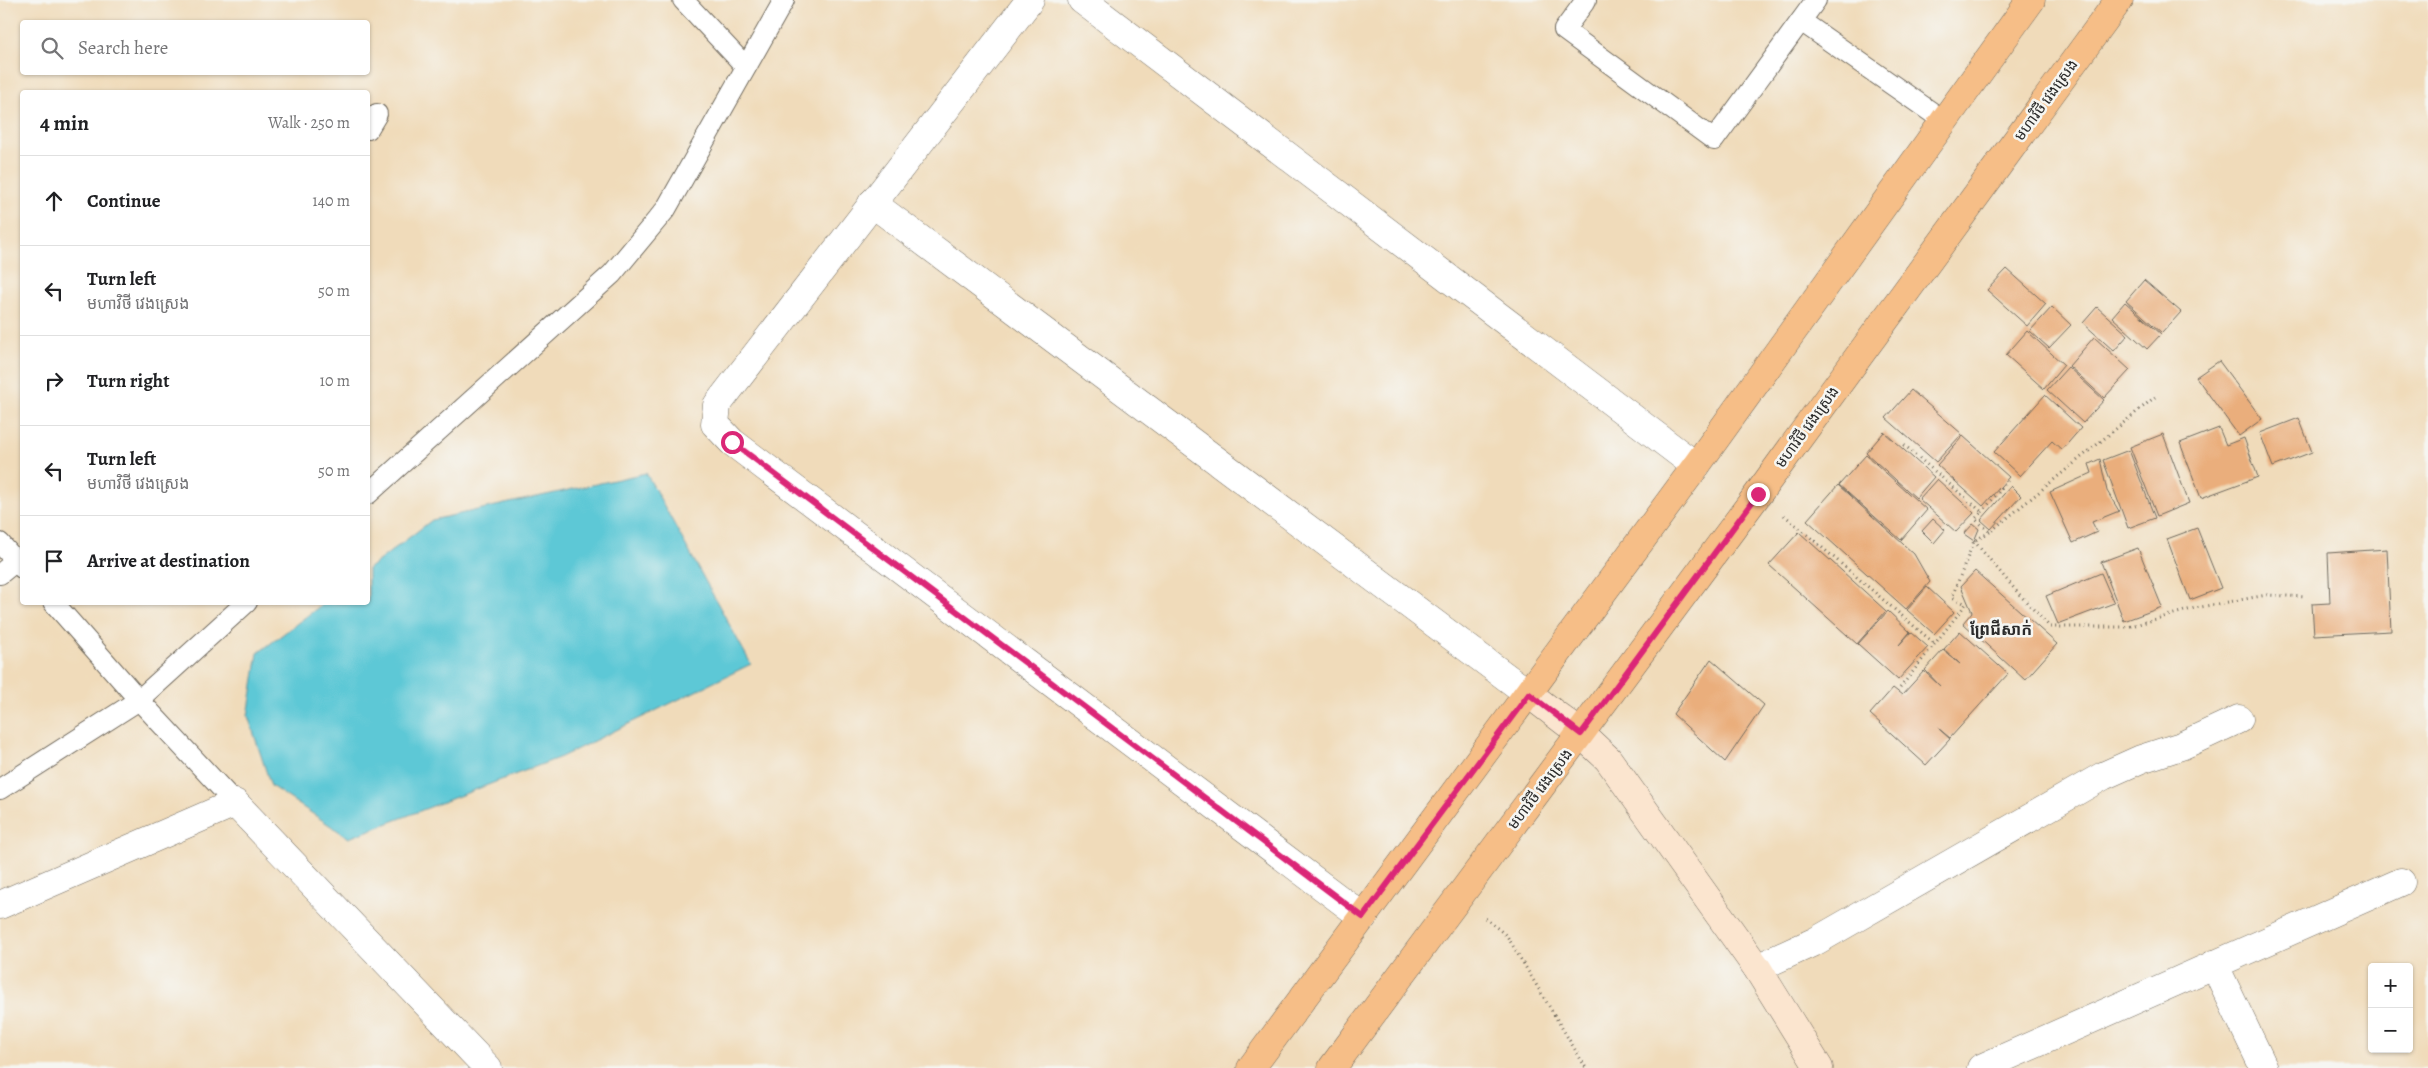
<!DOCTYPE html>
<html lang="en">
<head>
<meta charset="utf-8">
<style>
	body { margin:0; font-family:Alegreya,"Noto Sans Khmer",serif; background:#f6f6f6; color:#202124 }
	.controls { position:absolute; right:15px; bottom:15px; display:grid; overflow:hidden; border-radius:5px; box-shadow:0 1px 4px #0004 }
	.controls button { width:45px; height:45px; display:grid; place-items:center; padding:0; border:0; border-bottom:1px solid #e0e0e0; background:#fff; color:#202124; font:25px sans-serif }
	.stop { position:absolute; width:15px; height:15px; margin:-11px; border:4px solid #db2777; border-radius:50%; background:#fff }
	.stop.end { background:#db2777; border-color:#fff; box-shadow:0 1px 5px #0008 }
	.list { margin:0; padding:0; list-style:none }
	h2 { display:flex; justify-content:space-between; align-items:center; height:65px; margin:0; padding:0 20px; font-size:21px }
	h2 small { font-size:16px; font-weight:400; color:#757577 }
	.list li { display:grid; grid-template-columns:32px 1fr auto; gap:15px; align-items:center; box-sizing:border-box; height:90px; padding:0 20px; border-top:1px solid #e0e0e0 }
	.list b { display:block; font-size:19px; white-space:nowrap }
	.list p { margin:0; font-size:16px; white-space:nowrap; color:#757577 }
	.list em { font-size:16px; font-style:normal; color:#757577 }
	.icon { flex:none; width:28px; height:28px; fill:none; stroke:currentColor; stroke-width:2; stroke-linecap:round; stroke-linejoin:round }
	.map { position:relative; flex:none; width:2428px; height:1068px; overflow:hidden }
	.search { position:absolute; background:#fff; box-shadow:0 1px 4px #0004; left:20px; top:20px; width:350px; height:55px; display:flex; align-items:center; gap:12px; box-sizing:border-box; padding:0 18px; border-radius:5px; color:#757577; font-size:19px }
	.panel { position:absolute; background:#fff; box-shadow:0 1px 4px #0004; left:20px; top:90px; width:350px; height:515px; border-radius:5px }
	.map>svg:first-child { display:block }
</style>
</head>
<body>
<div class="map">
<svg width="2428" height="1068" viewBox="0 0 2428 1068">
	<rect width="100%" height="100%" fill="#f6f6f2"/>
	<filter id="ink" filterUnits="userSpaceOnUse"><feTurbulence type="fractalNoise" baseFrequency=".02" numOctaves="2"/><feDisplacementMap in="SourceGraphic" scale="10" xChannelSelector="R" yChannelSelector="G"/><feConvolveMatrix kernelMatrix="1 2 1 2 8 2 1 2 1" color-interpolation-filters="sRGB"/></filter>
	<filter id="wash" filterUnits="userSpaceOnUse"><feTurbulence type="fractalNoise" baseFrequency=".0096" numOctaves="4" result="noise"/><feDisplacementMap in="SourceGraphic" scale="20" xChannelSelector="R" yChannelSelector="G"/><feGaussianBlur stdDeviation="1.12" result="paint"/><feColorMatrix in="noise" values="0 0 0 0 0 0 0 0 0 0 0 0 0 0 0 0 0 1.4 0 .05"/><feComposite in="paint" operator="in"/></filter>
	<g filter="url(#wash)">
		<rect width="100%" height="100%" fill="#f0dbba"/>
		<path fill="#5dc8d6" stroke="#447a80" d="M646 473 751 664 561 757 349 838 271 786 248 716 258 653 324 603 368 602V569L432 520Z"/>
		<g id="blocks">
			<g fill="#eaae7c">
				<path d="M2007 269 2046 304 2027 326 1987 290Z"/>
				<path d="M2144 280 2181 312 2162 333 2126 301Z"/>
				<path d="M2125 302 2161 334 2147 349 2112 317Z"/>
				<path d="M2052 307 2071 325 2049 348 2030 331Z"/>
				<path d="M2097 307 2128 335 2114 351 2083 323Z"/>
				<path d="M2027 331 2064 365 2044 389 2006 355Z"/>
				<path d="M2094 337 2130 370 2104 398 2069 366Z"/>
				<path d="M2219 361 2262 419 2239 436 2196 377Z"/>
				<path d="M2068 367 2104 400 2083 423 2047 390Z"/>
				<path d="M1911 390 1962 434 1936 462 1886 418Z"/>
				<path d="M2045 395 2081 428 2062 450 2052 441 2020 476 1994 452Z"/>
				<path d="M2299 418 2312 452 2273 467 2260 433Z"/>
				<path d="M2219 428 2226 445 2244 438 2258 477 2201 498 2180 443Z"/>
				<path d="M1884 432 1934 477 1916 498 1866 453Z"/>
				<path d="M2163 434 2189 503 2157 516 2130 447Z"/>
				<path d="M1963 436 2009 477 1983 506 1937 465Z"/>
				<path d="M2129 450 2155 518 2128 528 2103 460Z"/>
				<path d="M1866 455 1927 510 1901 540 1839 485Z"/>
				<path d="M2100 459 2107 491 2119 511 2092 522 2097 532 2073 543 2050 492 2092 473 2089 464Z"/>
				<path d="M1937 479 1974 513 1956 532 1919 499Z"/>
				<path d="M1838 485 1914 554 1930 582 1906 609 1807 520Z"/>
				<path d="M2011 486 2021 496 1991 529 1981 520Z"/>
				<path d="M1933 519 1945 530 1934 543 1922 531Z"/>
				<path d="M1973 524 1979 529 1974 541 1964 534Z"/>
				<path d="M2197 528 2221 588 2190 600 2167 539Z"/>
				<path d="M1799 532 1886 611 1857 644 1769 565Z"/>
				<path d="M2138 548 2162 607 2124 621 2101 562Z"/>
				<path d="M2387 549 2391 631 2314 635 2312 604 2330 603 2328 553Z"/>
				<path d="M1975 571 2057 644 2025 680 1963 623 1972 612 1961 586Z"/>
				<path d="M2101 573 2114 603 2058 624 2046 596Z"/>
				<path d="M1927 587 1954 612 1934 634 1907 610Z"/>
				<path d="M1888 611 1910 632 1899 645 1911 632 1928 647 1898 680 1858 644Z"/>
				<path d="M1960 631 2008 674 1950 738 1938 728 1950 739 1926 765 1870 714 1893 688 1902 695 1924 671 1940 686 1925 670 1943 650 1960 664 1944 649Z"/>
				<path d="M1711 659 1764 705 1725 762 1673 714Z"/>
			</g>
		</g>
	</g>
	<g filter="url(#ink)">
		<use href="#blocks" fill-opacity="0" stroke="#70695d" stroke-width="1"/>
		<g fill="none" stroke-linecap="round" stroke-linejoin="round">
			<defs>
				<g id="lane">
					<path d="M683 0 746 67"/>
					<path d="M1586 0 1564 30 1714 140 1816 0"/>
					<path d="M1801 21 1944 121"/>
					<path d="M368 129 377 114"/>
					<path d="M368 494 612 274 666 209 784 0"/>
					<path d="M0 543 22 568"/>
					<path d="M0 574 16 561"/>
					<path d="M0 789 139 700 53 602"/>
					<path d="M235 803 139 700 247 602"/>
				</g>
				<g id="street">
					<path d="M1030 0 717 405 715 424 732 442 1363 917"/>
					<path d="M1082 0 1696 466"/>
					<path d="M872 203 1529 694"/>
					<path d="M0 905 235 803 488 1068"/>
					<path d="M2214 964 2264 1068"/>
					<path d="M1757 968 1816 941 2103 776 2141 759 2181 746 2239 719"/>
					<path d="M1981 1068 2401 882"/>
				</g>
				<path id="secondary" d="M1529 694 1581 734 1608 759 1757 968 1819 1068"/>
				<g id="primary">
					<path d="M1251 1068 1696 466 2031 0"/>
					<path d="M1332 1068 1758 494 2119 0"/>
				</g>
			</defs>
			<use href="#lane" stroke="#70695d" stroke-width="22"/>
			<use href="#street" stroke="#70695d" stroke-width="29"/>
			<use href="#secondary" stroke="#70695d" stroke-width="29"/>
			<use href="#primary" stroke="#70695d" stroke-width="29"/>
			<g stroke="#70695d" stroke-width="3" stroke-dasharray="1 4" stroke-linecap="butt">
				<path d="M1904 445 1982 512 1975 519 1990 532 2155 397"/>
				<path d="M1982 512 2008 481"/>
				<path d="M1784 515 1935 644"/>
				<path d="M1974 541 2018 593 2050 627H2128L2195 608 2267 595 2305 597"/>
				<path d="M1900 688 1966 604 1952 597 1974 541 1990 532"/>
				<path d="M1485 918 1507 936 1586 1068"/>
			</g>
			<use href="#lane" stroke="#fff" stroke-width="20"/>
			<use href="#street" stroke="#fff" stroke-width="28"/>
			<use href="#secondary" stroke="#fbe5cf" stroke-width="28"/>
			<use href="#primary" stroke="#f6be87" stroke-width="28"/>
		</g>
	</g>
	<g fill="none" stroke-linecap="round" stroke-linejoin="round" filter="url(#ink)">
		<path stroke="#db2777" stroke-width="6" d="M732 442 1363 917 1529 694 1581 734 1758 494"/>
	</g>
	<g text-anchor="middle" stroke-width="5" stroke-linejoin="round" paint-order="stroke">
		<g font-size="15" fill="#2b2b2b" stroke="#f6f6f2">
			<text transform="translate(2046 100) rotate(-54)" y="5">មហាវិថី វេងស្រេង</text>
			<text transform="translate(1807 427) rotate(-54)" y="5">មហាវិថី វេងស្រេង</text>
			<text transform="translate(1540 789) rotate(-53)" y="5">មហាវិថី វេងស្រេង</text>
		</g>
		<g font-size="16" font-weight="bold" fill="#2b2b2b" stroke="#f6f6f2">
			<text x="2001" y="635">ព្រែជីសាក់</text>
		</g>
	</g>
</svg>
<div class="controls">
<button>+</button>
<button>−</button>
</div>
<div class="stop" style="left:732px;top:442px"></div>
<div class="stop end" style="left:1758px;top:494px"></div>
<div class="search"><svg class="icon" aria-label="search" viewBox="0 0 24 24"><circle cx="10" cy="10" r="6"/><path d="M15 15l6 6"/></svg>Search here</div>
<section class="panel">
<h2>4 min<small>Walk · 250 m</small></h2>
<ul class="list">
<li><svg class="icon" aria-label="ahead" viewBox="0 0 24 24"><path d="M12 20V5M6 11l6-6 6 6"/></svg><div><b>Continue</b></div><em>140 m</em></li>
<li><svg class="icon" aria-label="left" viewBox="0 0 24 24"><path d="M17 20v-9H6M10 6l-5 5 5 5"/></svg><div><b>Turn left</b><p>មហាវិថី វេងស្រេង</p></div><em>50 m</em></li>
<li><svg class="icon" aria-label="right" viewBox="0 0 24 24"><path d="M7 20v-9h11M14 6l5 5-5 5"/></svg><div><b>Turn right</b></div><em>10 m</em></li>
<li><svg class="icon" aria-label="left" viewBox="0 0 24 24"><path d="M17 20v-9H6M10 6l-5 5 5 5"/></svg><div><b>Turn left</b><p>មហាវិថី វេងស្រេង</p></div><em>50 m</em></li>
<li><svg class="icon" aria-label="arrive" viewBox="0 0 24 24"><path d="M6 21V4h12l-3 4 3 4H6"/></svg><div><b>Arrive at destination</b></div></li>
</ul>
</section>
</div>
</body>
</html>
